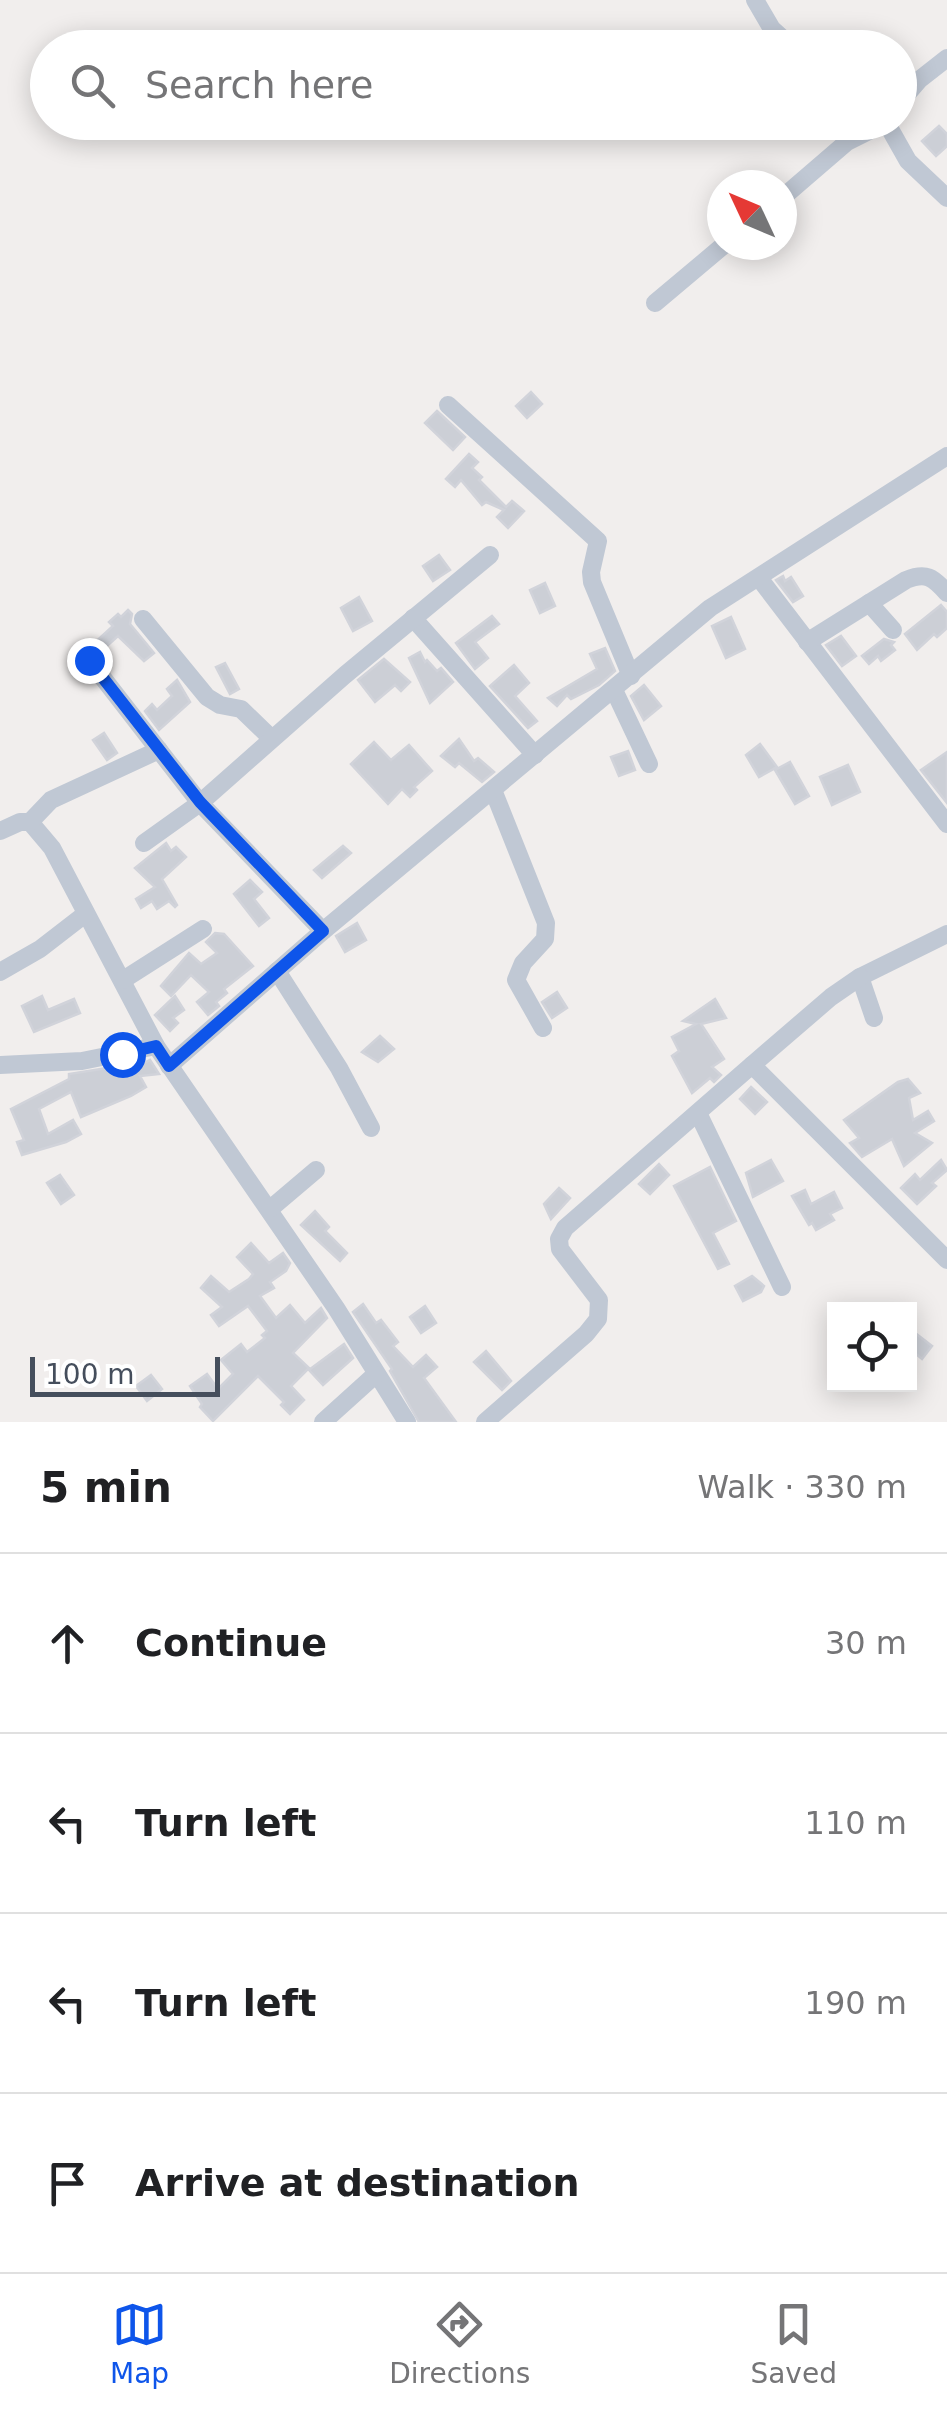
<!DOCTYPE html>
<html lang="en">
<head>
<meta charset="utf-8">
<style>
	body { margin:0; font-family:"DejaVu Sans",sans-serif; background:#f6f6f6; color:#202124 }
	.controls { position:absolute; right:30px; bottom:30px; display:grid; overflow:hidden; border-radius:0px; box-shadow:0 5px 25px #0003 }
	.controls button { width:90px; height:90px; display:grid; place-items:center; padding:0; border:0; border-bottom:2px solid #e0e0e0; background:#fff; color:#202124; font:50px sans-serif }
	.compass { position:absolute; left:707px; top:170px; width:90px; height:90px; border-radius:50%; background:#fff; box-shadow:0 5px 25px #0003; rotate:314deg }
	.scale { position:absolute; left:30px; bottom:25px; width:190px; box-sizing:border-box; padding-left:10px; border:5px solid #454e5c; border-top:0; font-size:28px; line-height:35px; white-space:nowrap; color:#454e5c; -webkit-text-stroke:8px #fff; paint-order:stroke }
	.stop { position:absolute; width:30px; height:30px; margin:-22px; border:8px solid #0e55ea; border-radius:50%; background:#fff }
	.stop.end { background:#0e55ea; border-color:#fff; box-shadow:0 2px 10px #0008 }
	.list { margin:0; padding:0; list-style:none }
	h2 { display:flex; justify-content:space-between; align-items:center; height:130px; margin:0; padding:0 40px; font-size:42px }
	h2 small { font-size:32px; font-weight:400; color:#757577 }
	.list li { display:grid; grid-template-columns:65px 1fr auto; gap:30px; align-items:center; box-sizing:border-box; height:180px; padding:0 40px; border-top:2px solid #e0e0e0 }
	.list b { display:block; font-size:38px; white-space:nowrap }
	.list em { font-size:32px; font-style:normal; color:#757577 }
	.icon { flex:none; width:55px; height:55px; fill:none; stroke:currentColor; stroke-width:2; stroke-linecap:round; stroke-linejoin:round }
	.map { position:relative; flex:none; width:947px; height:1422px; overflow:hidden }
	.search { position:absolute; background:#fff; box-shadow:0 5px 25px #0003; left:30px; right:30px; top:30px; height:110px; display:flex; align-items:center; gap:25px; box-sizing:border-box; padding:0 35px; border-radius:55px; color:#757577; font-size:38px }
	.sheet { height:850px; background:#fff }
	nav { display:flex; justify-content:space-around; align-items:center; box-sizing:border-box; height:140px; border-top:2px solid #e0e0e0; background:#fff; font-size:28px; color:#757577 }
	nav a { display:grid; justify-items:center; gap:5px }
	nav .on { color:#0e55ea }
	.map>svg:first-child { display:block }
</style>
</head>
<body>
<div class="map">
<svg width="947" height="1422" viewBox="0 0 947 1422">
	<rect width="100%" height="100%" fill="#f1eeed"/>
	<g fill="#cccfd6" stroke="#d1d3da" stroke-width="2.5">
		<path d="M939 126 947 134V146L936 156 922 141Z"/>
		<path d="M531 392 542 404 527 418 516 406Z"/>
		<path d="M437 411 465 437 453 450 425 423Z"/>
		<path d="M469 454 478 462 472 468 482 477 479 480 506 507 512 501 524 511 508 528 497 517 504 510 486 502 482 505 461 480 455 487 446 479Z"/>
		<path d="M439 555 450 570 433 581 423 566Z"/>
		<path d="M783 576 785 581 791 577 803 596 793 602 776 580Z"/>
		<path d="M545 583 555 606 540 613 530 590Z"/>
		<path d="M359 597 372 621 353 631 341 608Z"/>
		<path d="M941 605 947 612V628L937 637 934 634 917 650 905 634Z"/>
		<path d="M128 610 132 614 130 624 154 653 144 661 118 636 99 653 89 648 113 626 109 622 118 614 121 617Z"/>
		<path d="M492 616 499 624 475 642 488 658 475 669 456 643Z"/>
		<path d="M731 617 745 649 726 658 712 626Z"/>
		<path d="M841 636 856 656 842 666 826 645Z"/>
		<path d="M884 639 894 642 891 645 895 650 881 661 878 656 869 664 862 656Z"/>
		<path d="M605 648 615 671 599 685 571 699 567 695 557 706 548 698 597 669 590 654Z"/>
		<path d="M420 652 425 662 427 660 437 671 441 668 453 682 430 703 409 658Z"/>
		<path d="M384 659 410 682 401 691 395 685 375 702 358 680Z"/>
		<path d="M225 663 239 689 230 694 216 667Z"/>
		<path d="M514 665 529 683 515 696 537 721 528 728 490 686Z"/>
		<path d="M177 680 190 702 159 730 145 711 152 704 157 710 172 696 167 689Z"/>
		<path d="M644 685 661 706 644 720 631 696Z"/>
		<path d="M104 733 117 753 107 760 93 740Z"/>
		<path d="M459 739 474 761 478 758 494 772 482 782 459 763 455 767 441 756Z"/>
		<path d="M374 742 391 760 409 745 432 771 414 787 417 790 410 797 402 789 388 804 351 764Z"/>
		<path d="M760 744 777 767 759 777 746 755Z"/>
		<path d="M628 751 635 770 619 776 611 757Z"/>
		<path d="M947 752V803L921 770Z"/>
		<path d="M790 762 809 796 795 804 775 770Z"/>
		<path d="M848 765 860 792 832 805 820 777Z"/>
		<path d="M166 843 171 851 176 847 186 857 162 879 177 905 175 907 169 901 157 909 152 901 141 908 136 899 155 887 135 868Z"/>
		<path d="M343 846 351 853 322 878 314 870Z"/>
		<path d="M250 880 262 892 254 899 269 918 259 926 234 894Z"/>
		<path d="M357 923 366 940 345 952 336 936Z"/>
		<path d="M215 933 224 934 253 966 224 989 227 993 216 1002 219 1006 208 1015 197 1002 209 992 191 975 171 996 161 986 189 953 201 964 217 953 206 942Z"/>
		<path d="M557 992 567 1008 552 1018 542 1002Z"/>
		<path d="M42 996 48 1010 74 999 80 1013 34 1032 22 1006Z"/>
		<path d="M175 996 184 1010 173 1018 178 1023 170 1031 155 1015Z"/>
		<path d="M715 999 726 1018 701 1024 724 1059 712 1067 721 1075 714 1082 710 1078 692 1093 672 1056 679 1051 672 1037 696 1024 683 1021Z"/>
		<path d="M380 1036 394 1049 378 1062 362 1052Z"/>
		<path d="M150 1060 159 1074 140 1076 146 1087 131 1096 81 1117 71 1092 39 1109 48 1134 73 1120 81 1134 66 1142 22 1155 17 1142 24 1140 11 1109 69 1079V1074L120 1066 122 1075Z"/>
		<path d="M908 1079 920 1093 909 1098 913 1120 928 1111 934 1121 915 1133 932 1143 904 1166 892 1139 862 1157 850 1143 859 1138 844 1120 898 1082Z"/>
		<path d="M751 1087 767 1102 755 1114 740 1099Z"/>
		<path d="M771 1160 783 1181 753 1197 746 1173Z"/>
		<path d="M941 1160 947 1170 932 1183 936 1186 917 1204 901 1188 915 1174 920 1180Z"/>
		<path d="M659 1164 669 1175 650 1194 639 1184Z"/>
		<path d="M710 1167 736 1221 713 1233 729 1264 718 1269 674 1186Z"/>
		<path d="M60 1175 74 1195 61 1204 47 1183Z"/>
		<path d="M559 1188 570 1198 551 1219 544 1204Z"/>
		<path d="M805 1190 811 1204 834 1192 842 1208 830 1214 834 1220 816 1230 812 1223 809 1225 792 1196Z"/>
		<path d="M315 1211 329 1227 325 1231 347 1253 340 1261 301 1225Z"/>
		<path d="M251 1243 269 1263 283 1253 290 1263 286 1271 270 1282 274 1288 260 1296 276 1318 290 1305 305 1323 321 1308 327 1318 293 1353 309 1368 291 1386 304 1400 290 1414 281 1405 284 1402 258 1376 213 1421 200 1407 202 1404 190 1386 207 1374 218 1389 233 1374 221 1360 241 1344 247 1352 265 1338 262 1335 267 1331 248 1306 219 1326 211 1315 222 1307 201 1288 211 1276 229 1292 249 1279 253 1274 237 1257Z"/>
		<path d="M752 1276 764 1286 761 1292 743 1301 735 1286Z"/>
		<path d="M363 1304 376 1323 381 1320 398 1342 393 1346 413 1367 426 1355 437 1367 424 1378 456 1422H419L390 1371 392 1369 353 1312Z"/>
		<path d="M425 1306 436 1323 421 1333 410 1317Z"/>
		<path d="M910 1329 932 1346 922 1359 910 1349Z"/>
		<path d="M344 1344 353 1358 323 1385 309 1370Z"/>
		<path d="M486 1351 511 1381 502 1390 474 1362Z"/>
		<path d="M151 1375 162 1389 147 1401 136 1386Z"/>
	</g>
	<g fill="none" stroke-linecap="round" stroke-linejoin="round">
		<g stroke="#c0c8d4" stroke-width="18">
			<path d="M755 0 772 29 793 48"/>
			<path d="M900 102 919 80 947 58"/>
			<path d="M886 122 908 161 947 198"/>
			<path d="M782 198 847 142 887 122"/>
			<path d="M655 303 724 245"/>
			<path d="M448 405 598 541 591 572 592 582 631 676"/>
			<path d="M759 578 947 824"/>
			<path d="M869 603 893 630"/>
			<path d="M413 618 535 755"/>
			<path d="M143 619 207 697 220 705 241 709 271 738"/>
			<path d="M807 642 906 580C926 572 933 577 947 593"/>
			<path d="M89 660 200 803 323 931"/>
			<path d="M614 690 649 764"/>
			<path d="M493 790 546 923 545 939 523 963 516 980 543 1028"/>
			<path d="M30 822 52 848 156 1046 336 1308 407 1422"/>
			<path d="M0 831 20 822H30L51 800 159 750"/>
			<path d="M144 843 200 803 345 675 490 555"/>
			<path d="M277 971 339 1068 371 1128"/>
			<path d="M0 972 40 949 84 915"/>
			<path d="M123 980 203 929"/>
			<path d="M874 1018 860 977 947 934"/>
			<path d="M0 1065 82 1061 156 1046"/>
			<path d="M752 1065 831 997 860 977"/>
			<path d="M169 1066 323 931 710 608 947 456"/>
			<path d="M698 1113 782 1287"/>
			<path d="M270 1209 316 1170"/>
			<path d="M323 1422 375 1375"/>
			<path d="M485 1422 586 1334 598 1319 599 1300 560 1249 559 1239 565 1228 752 1065 947 1260"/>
		</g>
	</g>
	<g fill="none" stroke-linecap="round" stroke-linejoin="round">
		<path stroke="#0e55ea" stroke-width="12" d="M89 660 200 802 323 931 169 1066 156 1046 122 1054"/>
	</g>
</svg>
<div class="controls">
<button><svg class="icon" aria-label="locate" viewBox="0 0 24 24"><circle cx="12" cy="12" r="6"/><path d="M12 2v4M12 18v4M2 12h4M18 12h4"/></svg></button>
</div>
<svg class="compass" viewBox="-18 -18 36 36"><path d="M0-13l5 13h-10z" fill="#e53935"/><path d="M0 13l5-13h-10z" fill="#757577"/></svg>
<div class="scale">100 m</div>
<div class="stop" style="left:122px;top:1054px"></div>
<div class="stop end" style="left:89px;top:660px"></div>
<div class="search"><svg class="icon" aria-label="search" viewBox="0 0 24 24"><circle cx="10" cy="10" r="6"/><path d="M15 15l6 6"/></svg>Search here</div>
</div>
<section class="sheet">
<h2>5 min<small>Walk · 330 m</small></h2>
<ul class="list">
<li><svg class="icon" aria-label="ahead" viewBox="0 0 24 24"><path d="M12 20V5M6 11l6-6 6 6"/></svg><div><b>Continue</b></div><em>30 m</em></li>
<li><svg class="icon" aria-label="left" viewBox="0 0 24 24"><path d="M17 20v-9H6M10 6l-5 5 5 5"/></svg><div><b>Turn left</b></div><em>110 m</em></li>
<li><svg class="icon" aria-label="left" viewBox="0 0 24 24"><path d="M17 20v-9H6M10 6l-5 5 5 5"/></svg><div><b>Turn left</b></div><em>190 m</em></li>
<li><svg class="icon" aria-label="arrive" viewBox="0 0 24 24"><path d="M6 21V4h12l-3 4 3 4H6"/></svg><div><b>Arrive at destination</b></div></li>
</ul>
</section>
<nav>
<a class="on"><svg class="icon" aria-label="map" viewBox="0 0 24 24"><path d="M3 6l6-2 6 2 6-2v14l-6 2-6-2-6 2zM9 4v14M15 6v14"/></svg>Map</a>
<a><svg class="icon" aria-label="directions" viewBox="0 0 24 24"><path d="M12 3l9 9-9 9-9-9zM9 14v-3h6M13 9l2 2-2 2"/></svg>Directions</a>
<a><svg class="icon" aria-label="saved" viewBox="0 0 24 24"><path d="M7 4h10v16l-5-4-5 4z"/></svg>Saved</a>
</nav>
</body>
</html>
